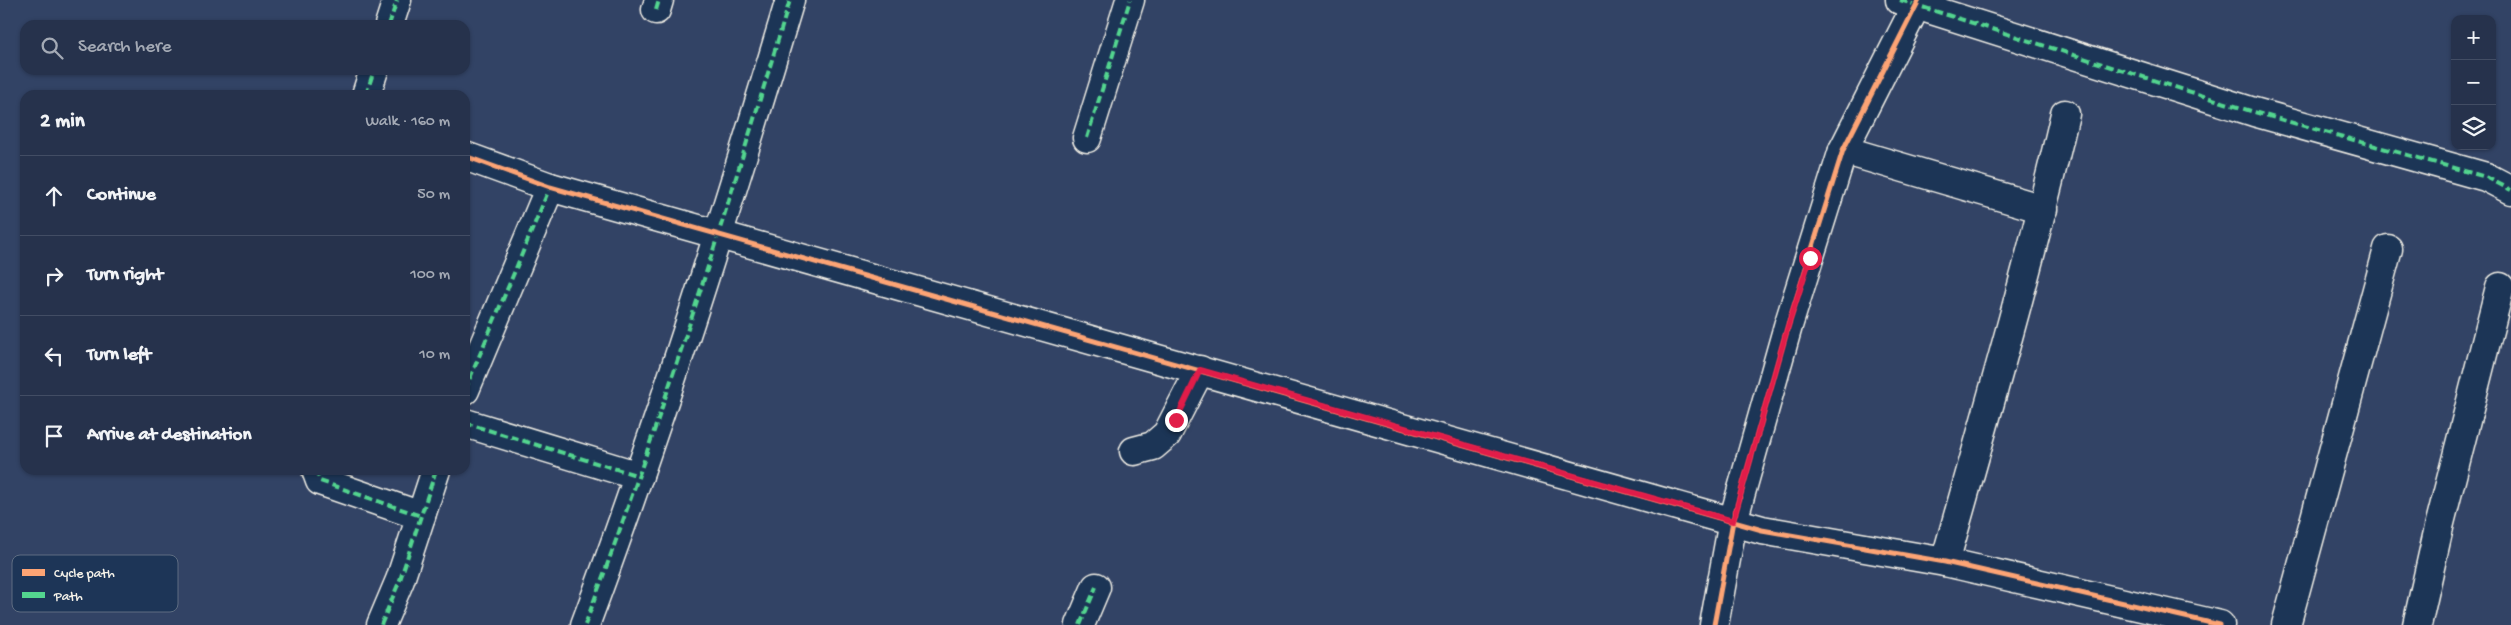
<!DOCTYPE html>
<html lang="en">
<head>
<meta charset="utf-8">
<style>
	body { margin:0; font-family:"Gochi Hand",sans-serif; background:#323e56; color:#f1f3f6 }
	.controls { position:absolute; right:15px; top:15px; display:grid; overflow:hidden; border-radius:10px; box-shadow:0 1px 4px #0004 }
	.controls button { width:45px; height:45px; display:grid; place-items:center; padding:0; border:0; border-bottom:1px solid #424d64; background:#26324c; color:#f1f3f6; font:25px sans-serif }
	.stop { position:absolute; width:15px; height:15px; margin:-11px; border:4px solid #e11d48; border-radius:50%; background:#fff }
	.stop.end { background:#e11d48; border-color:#fff; box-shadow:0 1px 5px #0008 }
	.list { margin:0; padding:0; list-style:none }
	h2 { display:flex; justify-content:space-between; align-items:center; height:65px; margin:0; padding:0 20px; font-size:21px }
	h2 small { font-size:16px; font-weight:400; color:#a4aab5 }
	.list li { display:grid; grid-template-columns:32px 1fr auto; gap:15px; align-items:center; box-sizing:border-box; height:80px; padding:0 20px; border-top:1px solid #424d64 }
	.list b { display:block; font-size:19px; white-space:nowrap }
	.list em { font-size:16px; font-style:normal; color:#a4aab5 }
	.icon { flex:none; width:28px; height:28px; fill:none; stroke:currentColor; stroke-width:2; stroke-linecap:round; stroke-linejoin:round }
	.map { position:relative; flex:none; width:2511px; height:625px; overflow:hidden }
	.search { position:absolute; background:#26324c; box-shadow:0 1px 4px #0004; left:20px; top:20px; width:450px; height:55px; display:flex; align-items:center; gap:12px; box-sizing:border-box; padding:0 18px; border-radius:15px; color:#a4aab5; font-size:19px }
	.panel { position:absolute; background:#26324c; box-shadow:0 1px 4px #0004; left:20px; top:90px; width:450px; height:385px; border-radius:15px }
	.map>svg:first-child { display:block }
</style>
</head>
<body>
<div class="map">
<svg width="2511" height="625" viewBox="0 0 2511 625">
	<rect width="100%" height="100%" fill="#324365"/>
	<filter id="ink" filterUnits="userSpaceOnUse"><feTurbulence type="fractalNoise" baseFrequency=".02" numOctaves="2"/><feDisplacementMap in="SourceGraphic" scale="10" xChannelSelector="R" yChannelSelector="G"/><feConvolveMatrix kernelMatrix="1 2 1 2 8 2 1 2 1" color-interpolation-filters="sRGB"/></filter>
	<g filter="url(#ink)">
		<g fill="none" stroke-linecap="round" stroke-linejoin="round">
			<defs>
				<g id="street">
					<path d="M1900 0 2254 112 2486 177 2511 190"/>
					<path d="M656 10 659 0"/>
					<path d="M389 25 397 0"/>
					<path d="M366 95 374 70"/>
					<path d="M1087 138 1130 0"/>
					<path d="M1843 150 2043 209"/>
					<path d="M465 156 550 187 1762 530 1945 562 2220 625"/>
					<path d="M465 390 550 187"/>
					<path d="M465 423 639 476"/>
					<path d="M1134 451 1153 446 1167 434 1200 370"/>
					<path d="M316 470 320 481 421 516"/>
					<path d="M1945 562C1987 413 2030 265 2065 114"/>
					<path d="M381 625 400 580 436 470"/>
					<path d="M585 625C662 419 727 210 790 0"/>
					<path d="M1080 625 1096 587"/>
					<path d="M1714 625 1733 521 1788 326 1843 150 1919 0"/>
					<path d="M2286 625 2388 249"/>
					<path d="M2417 625 2440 523 2500 287"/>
				</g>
			</defs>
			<use href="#street" stroke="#f4f1e8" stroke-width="31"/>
			<use href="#street" stroke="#1d3557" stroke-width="28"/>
			<g stroke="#53d58f" stroke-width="4" stroke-dasharray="8 4" stroke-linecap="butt">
				<path d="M1900 0 2254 112 2486 177 2511 190"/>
				<path d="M656 10 659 0"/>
				<path d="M389 25 397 0"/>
				<path d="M366 95 374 70"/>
				<path d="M1087 138 1130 0"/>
				<path d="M465 390 550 187"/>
				<path d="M465 423 639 476"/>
				<path d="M316 470 320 481 421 516"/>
				<path d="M381 625 400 580 436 470"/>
				<path d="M585 625C662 419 727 210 790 0"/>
				<path d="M1080 625 1096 587"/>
			</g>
			<defs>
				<g id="cycleway">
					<path d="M465 156 550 187 1762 530 1945 562 2220 625"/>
					<path d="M1714 625 1733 521 1788 326 1843 150 1919 0"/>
				</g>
			</defs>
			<use href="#cycleway" stroke="#1d3557" stroke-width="8"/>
			<use href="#cycleway" stroke="#fda474" stroke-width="5"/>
		</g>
	</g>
	<g fill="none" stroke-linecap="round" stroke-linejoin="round" filter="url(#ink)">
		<path stroke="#e11d48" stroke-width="6" d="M1176 420 1200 370 1733 521 1788 326 1810 258"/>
	</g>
	<rect x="12" y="555" width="166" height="57" rx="8" fill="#1d3557" stroke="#5e6d82" stroke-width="1"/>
	<rect x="22" y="569" width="23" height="7" fill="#fda474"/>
	<rect x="22" y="592" width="23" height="6" fill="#53d58f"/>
	<g font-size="14" fill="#f4f1e8">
		<text x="54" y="577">Cycle path</text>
		<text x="54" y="600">Path</text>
	</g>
</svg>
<div class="controls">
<button>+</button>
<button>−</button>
<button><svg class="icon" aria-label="layers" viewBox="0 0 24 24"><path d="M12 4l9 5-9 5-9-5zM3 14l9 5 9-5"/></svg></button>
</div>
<div class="stop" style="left:1810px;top:258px"></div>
<div class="stop end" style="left:1176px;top:420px"></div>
<div class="search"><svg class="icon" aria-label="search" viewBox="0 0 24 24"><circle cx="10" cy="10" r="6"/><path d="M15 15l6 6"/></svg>Search here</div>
<section class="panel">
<h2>2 min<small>Walk · 160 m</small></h2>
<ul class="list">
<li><svg class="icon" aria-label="ahead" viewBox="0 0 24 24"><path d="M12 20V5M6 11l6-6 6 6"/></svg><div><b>Continue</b></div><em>50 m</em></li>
<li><svg class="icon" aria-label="right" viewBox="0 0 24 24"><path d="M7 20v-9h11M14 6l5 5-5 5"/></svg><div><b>Turn right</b></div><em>100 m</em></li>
<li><svg class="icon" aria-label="left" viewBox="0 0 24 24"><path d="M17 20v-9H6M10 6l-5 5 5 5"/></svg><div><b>Turn left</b></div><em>10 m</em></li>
<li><svg class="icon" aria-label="arrive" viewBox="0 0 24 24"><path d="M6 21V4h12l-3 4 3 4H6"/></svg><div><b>Arrive at destination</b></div></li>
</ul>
</section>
</div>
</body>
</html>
